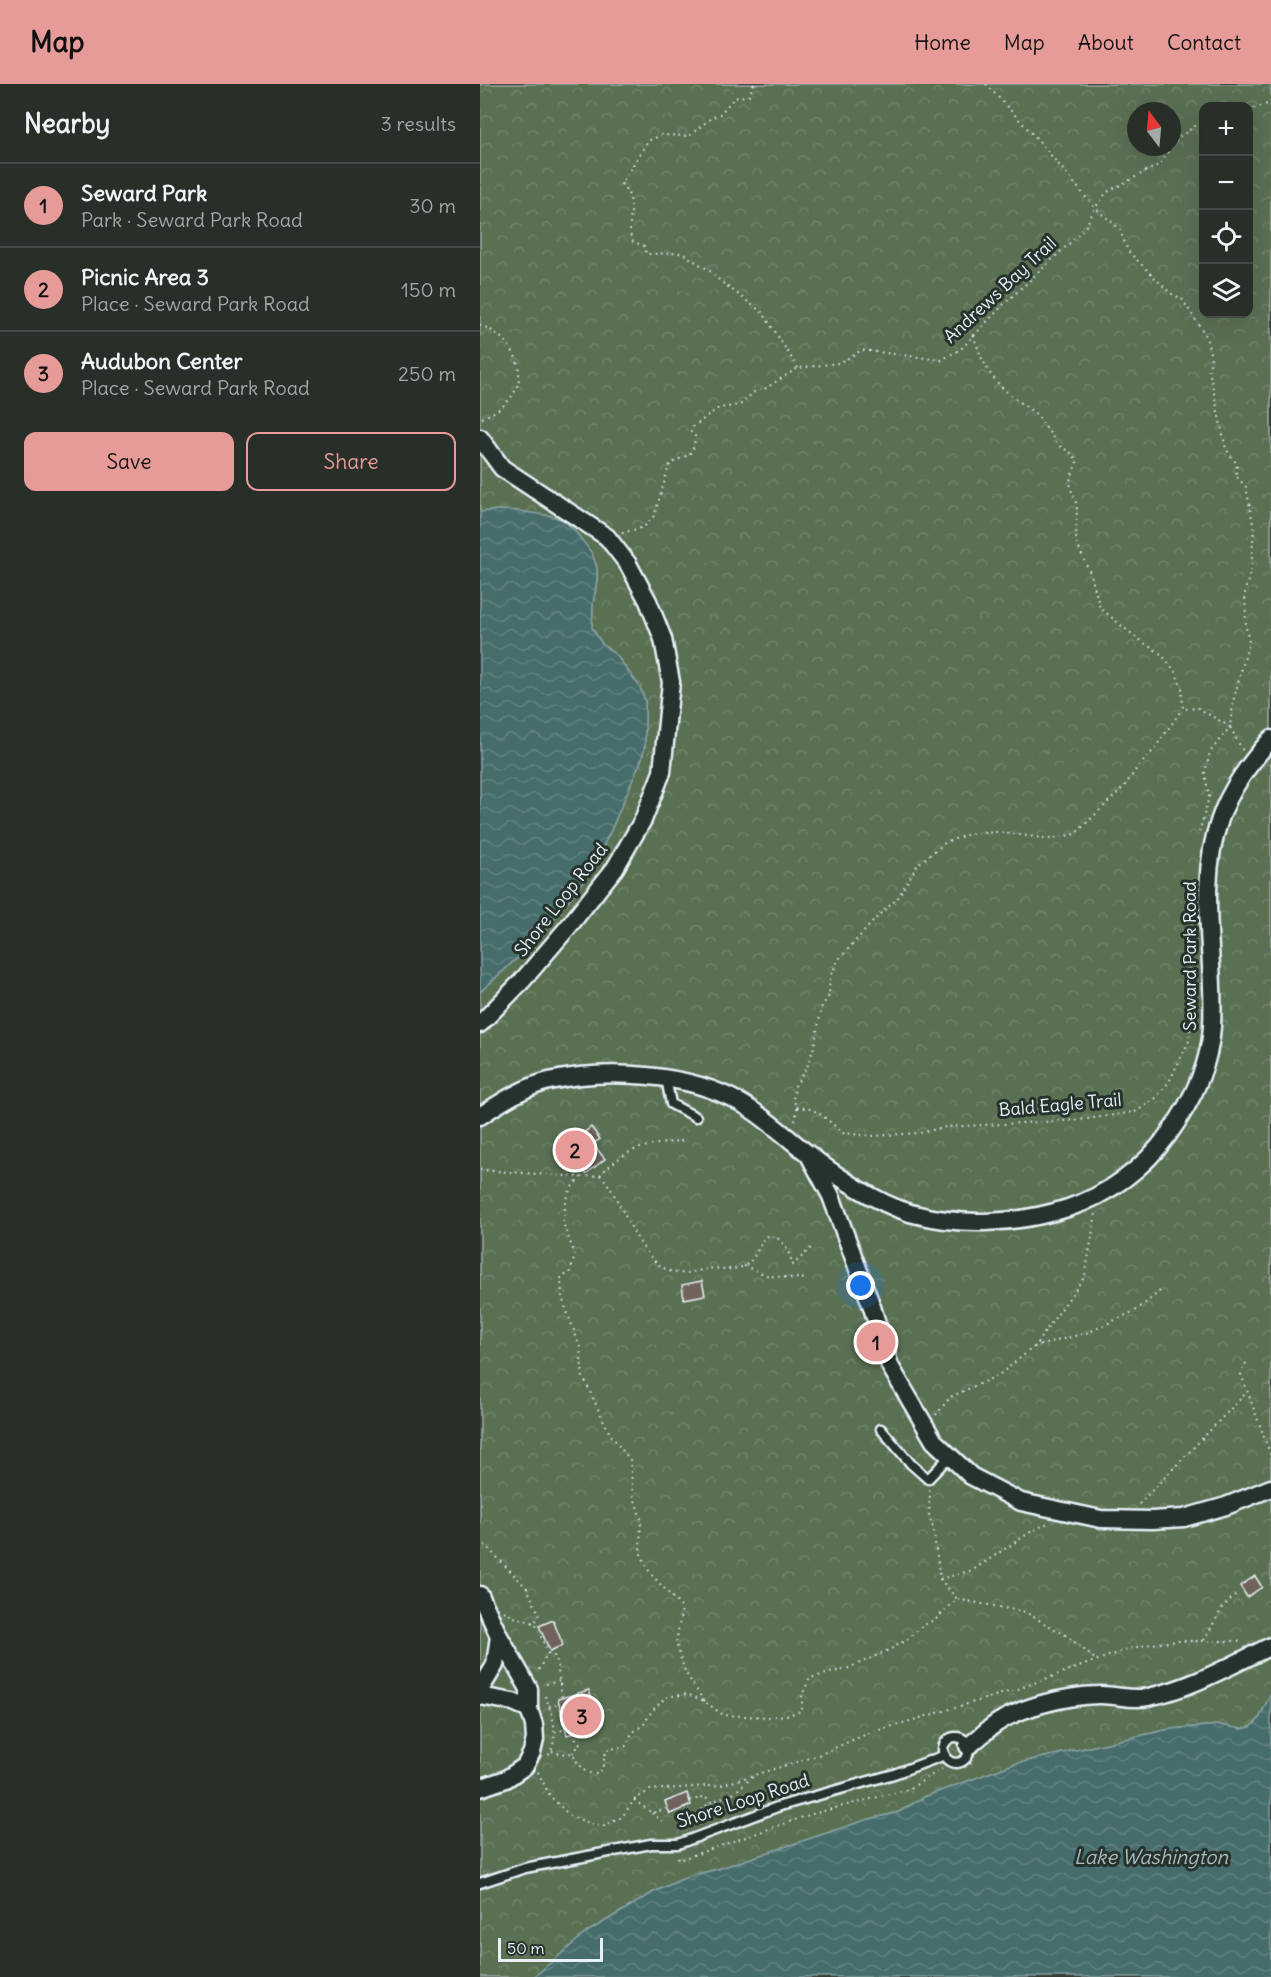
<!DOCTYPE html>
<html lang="en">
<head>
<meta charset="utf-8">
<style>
	body { margin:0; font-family:Delius,sans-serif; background:#343a34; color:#f1f3f6 }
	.controls { position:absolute; right:18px; top:18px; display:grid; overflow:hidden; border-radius:12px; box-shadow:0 6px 24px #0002 }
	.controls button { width:54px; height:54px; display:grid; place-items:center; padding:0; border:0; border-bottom:2px solid #444a45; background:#282e28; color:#f1f3f6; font:30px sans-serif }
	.compass { position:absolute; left:647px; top:18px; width:54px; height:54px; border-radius:50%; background:#282e28; box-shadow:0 6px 24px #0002; rotate:344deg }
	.scale { position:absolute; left:18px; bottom:15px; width:105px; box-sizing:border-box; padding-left:6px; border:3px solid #e8f1f8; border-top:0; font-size:16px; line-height:21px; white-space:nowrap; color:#e8f1f8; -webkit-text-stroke:4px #26332d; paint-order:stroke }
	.you { position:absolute; left:381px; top:1202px; width:21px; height:21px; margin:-15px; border:4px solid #fff; border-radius:50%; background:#1a73e8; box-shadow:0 0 0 9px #1a73e833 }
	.badge { display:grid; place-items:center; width:39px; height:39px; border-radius:50%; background:#e69b98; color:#111; font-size:20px; font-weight:700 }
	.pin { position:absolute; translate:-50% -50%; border:3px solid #fff; box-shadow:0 2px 6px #0006 }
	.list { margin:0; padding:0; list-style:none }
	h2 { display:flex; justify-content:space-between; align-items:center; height:78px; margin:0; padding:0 24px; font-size:26px }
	h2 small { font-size:20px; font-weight:400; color:#a5a8a8 }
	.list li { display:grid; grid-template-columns:39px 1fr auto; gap:18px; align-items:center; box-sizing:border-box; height:84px; padding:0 24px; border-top:2px solid #444a45 }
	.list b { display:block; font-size:22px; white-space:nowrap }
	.list p { margin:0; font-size:20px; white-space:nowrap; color:#a5a8a8 }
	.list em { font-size:20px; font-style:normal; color:#a5a8a8 }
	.actions { display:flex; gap:12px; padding:18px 24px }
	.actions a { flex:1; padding:14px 0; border:2px solid #e69b98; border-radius:12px; text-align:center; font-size:21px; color:#e69b98 }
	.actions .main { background:#e69b98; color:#111 }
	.icon { flex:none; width:33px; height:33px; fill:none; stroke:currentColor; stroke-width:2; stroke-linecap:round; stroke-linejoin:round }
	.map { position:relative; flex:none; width:791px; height:1893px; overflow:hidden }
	header { display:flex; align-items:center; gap:36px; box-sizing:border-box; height:84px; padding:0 30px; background:#e69b98; color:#111 }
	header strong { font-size:28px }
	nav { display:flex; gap:33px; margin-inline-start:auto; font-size:21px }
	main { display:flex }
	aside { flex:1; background:#282e28 }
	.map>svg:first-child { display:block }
</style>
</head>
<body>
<header>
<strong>Map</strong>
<nav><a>Home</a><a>Map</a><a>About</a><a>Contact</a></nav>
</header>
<main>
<aside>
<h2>Nearby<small>3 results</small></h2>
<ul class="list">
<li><span class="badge">1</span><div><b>Seward Park</b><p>Park · Seward Park Road</p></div><em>30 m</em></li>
<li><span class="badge">2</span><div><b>Picnic Area 3</b><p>Place · Seward Park Road</p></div><em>150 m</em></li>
<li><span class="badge">3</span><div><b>Audubon Center</b><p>Place · Seward Park Road</p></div><em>250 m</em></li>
</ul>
<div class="actions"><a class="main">Save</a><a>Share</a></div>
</aside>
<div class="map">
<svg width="791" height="1893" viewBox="0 0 791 1893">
	<defs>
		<pattern id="park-crowns" width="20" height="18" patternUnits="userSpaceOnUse" patternTransform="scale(1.5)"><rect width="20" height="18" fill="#5a6f53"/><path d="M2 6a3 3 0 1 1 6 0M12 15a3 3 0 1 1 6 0" fill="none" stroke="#72846c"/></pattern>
		<pattern id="water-waves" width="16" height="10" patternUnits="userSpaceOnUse" patternTransform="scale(1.5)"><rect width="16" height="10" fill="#476c6c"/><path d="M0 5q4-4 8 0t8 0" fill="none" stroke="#628182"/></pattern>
	</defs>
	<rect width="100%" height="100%" fill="#353d36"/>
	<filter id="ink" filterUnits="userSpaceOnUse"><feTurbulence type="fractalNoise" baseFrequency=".0167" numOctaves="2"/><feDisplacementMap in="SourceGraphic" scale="12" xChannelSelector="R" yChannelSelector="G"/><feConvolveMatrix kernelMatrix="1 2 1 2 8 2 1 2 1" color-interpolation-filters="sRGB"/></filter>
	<g filter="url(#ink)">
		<path fill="url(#park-crowns)" stroke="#a1b0a6" stroke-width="1.5" fill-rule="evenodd" d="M0 0H791V1609L779 1635 771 1643 761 1645 740 1641 690 1645 534 1680 444 1713 419 1728 386 1736 238 1785 209 1792 174 1808 107 1848 54 1893H0V908L58 855 109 790 131 746 162 674 165 661V617L160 603 137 572 122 560 112 544 113 520 117 496V484L111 469 94 446 83 436 71 432 19 426 0 428ZM724 22H768V230H724ZM656 27H692V63H656Z"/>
		<g fill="url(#water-waves)" stroke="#87a1a4" stroke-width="1.5">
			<path d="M19 426 39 427 71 432 83 436 94 446 112 469 117 484V496L113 520 112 544 122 560 137 572 160 603 165 617V661L162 674 131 746 109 790 58 855 0 908V428Z"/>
			<path d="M791 1609V1893H54L107 1848 174 1808 209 1792 238 1785 386 1736 419 1728 444 1713 534 1680 690 1645 740 1641 761 1645 771 1643 779 1635Z"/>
		</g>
		<g fill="#70645c" stroke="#e8f1f8" stroke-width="1.5">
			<path d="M111 1043 120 1055 113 1060 125 1075 106 1090 94 1074 87 1079 79 1068Z"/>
			<path d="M222 1197 225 1211 204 1215 202 1201Z"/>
			<path d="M775 1492 782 1503 767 1513 760 1502Z"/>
			<path d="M73 1536 83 1561 70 1567 59 1542Z"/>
			<path d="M109 1606 119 1642 87 1651 78 1615Z"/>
			<path d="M207 1709 211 1721 190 1730 185 1718Z"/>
		</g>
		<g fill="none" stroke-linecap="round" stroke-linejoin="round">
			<defs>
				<g id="lane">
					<path d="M186 994 191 1020 216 1033"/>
					<path d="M401 1345 431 1380 448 1395 470 1372"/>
					<circle cx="476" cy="1666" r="13"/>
					<path d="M0 1799 45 1784 171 1760H198L300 1722 414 1690 465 1671"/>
				</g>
				<g id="street">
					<path d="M0 354 22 384 127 453 148 480 168 517 183 555 191 598 182 688 163 736 135 784 89 842 42 897 0 940"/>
					<path d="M0 1032C21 1018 44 1003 69 997 126 984 209 989 261 1019 285 1033 305 1052 327 1069 354 1091 397 1119 430 1129 481 1143 538 1140 588 1124 628 1111 664 1084 688 1051 711 1019 730 983 732 942 736 873 716 802 740 735 750 705 770 679 791 655"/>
					<path d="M330 1073 351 1112 392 1223 410 1282 454 1357 491 1392 541 1418 621 1435 672 1436 704 1434 746 1422 791 1404"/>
					<path d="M0 1511 19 1552 49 1605V1625L54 1641 55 1655 52 1668 45 1682 26 1695 0 1704"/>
					<path d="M0 1603 3 1601 15 1581 19 1552"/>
					<path d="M0 1612 33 1618 49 1625"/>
					<path d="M488 1662C499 1655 507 1645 517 1639 543 1622 587 1612 618 1611 635 1610 651 1617 668 1613 712 1604 751 1581 791 1562"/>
				</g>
			</defs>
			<use href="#lane" stroke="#e8f1f8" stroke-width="13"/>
			<use href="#street" stroke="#e8f1f8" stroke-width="21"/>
			<g stroke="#e8f1f8" stroke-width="2" stroke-dasharray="1.5 4.5" stroke-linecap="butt">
				<path d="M274 0 269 11 254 14 240 30 231 34 209 52 181 51 168 57 141 100C160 119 145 137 152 157L164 162 166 170 202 169 229 186 240 197 283 229 318 284"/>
				<path d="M506 0 559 57 615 124 639 144 648 167 690 209 702 215 726 252 731 273 729 286 746 365 757 380 756 392 766 403 774 444 771 486 765 507 766 544 769 558 753 618 750 643 763 667"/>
				<path d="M768 26 791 19"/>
				<path d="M692 62 699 53 724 36"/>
				<path d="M0 241C33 253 55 292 25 320 18 327 8 331 0 335"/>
				<path d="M493 251 502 275 511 291 523 305 557 331 578 361 593 370 597 378 590 396 591 405 597 421 596 458 611 491 620 524 658 555 681 570 695 587 702 604 703 625 718 624 750 643 730 668 725 689 729 713 718 752"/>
				<path d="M142 449 164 443 174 432 189 382C204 369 215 376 215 351L211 348 213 343 233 328 239 324 260 321 274 308 286 304 318 284 359 279 382 266 461 276 481 265 524 220 590 159 606 142 615 124 627 108 680 80 691 63"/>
				<path d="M317 1023 331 1025 343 1032 363 1049 391 1052 440 1049 465 1043 600 1036 655 1028 674 1016 689 998 709 957 711 934 708 910 712 817"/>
				<path d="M315 1037 317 1023 313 1016 315 1002 327 983 334 963 342 922 349 912 350 892 359 875 400 830 417 815 438 780 466 758 489 750 517 748 571 755 595 750 644 703 657 684 673 667 702 625"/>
				<path d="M0 1086 101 1093 120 1091"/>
				<path d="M120 1091C128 1098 133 1109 138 1118 150 1140 165 1178 190 1187 202 1192 215 1187 227 1185 239 1183 253 1188 264 1182 279 1174 277 1158 289 1151 304 1153 309 1169 313 1181L333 1162"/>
				<path d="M120 1091C150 1060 167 1062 207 1056"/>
				<path d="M101 1093 91 1104 86 1118 83 1139 95 1171 90 1189 81 1193 82 1214 100 1263 103 1293 130 1350 150 1376 153 1410 161 1435 160 1468 170 1489 202 1524 196 1559 205 1588 224 1617"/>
				<path d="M264 1182 289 1192 326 1195"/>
				<path d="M554 1263 609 1248 657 1226 680 1207"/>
				<path d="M766 1279 761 1290 791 1372"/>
				<path d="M456 1331 470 1313 519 1291 554 1263 605 1192 616 1129"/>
				<path d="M450 1406 449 1432 453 1443 460 1495 477 1515"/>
				<path d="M659 1420 767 1308"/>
				<path d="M0 1456 47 1504 59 1530 55 1539"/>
				<path d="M460 1495 493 1486 552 1447 568 1439"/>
				<path d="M24 1527 34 1533 55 1539 68 1569 58 1587"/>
				<path d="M724 1556 743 1523 756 1510"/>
				<path d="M68 1569 76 1573 82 1614"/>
				<path d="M66 1600 80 1597"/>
				<path d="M65 1612C73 1630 80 1654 68 1672"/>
				<path d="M69 1622 79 1620"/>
				<path d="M83 1624 87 1640"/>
				<path d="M75 1648 86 1645"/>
				<path d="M92 1649 100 1660 93 1669"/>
				<path d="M72 1667 80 1670 93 1669C98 1681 103 1690 117 1690L122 1686 126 1666 146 1662 152 1649 164 1640 171 1628 186 1613 207 1610 224 1617 243 1631 288 1633 307 1631 322 1627V1611L330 1594 369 1584 411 1565 428 1555 442 1542 456 1535 477 1515 545 1528 587 1552 615 1575"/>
				<path d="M467 1683C478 1685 487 1685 494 1676"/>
				<path d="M58 1688 70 1712 90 1732 114 1741 124 1742 142 1733 154 1716 170 1706 242 1701 336 1672 389 1649 535 1606 648 1565 671 1560 697 1557H764"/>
				<path d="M154 1716 172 1729 188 1724"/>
				<path d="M210 1717 226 1712 229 1719"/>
				<path d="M172 1729 186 1740"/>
				<path d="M217 1730 229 1719 255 1708 273 1693"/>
				<path d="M198 1773 199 1776 332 1730 429 1705 462 1685"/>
			</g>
			<use href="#lane" stroke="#26332d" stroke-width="8"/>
			<use href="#street" stroke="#26332d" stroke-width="16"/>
		</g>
	</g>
	<g text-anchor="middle" stroke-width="6" stroke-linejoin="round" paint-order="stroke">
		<g font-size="18" fill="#e8f1f8" stroke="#26332d">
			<text transform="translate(520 206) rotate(-43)" y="6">Andrews Bay Trail</text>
			<text transform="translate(81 816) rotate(-52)" y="6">Shore Loop Road</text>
			<text transform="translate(710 872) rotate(-90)" y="6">Seward Park Road</text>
			<text transform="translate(580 1021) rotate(-5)" y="6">Bald Eagle Trail</text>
			<text transform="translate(263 1717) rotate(-18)" y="6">Shore Loop Road</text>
		</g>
		<g font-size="20" font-style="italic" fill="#a8bcc0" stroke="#26332d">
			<text x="671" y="1780">Lake Washington</text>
		</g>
	</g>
</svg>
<div class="controls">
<button>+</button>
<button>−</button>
<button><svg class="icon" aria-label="locate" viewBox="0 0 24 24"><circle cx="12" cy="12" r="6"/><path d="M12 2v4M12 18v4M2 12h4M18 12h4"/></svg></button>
<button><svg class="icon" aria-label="layers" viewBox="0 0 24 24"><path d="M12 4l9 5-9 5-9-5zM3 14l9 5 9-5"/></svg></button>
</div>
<svg class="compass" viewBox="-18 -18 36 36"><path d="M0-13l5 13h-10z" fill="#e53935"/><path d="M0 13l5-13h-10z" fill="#a5a8a8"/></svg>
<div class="scale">50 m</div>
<div class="you"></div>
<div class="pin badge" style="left:396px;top:1258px">1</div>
<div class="pin badge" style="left:95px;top:1066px">2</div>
<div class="pin badge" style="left:102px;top:1632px">3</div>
</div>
</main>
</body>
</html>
